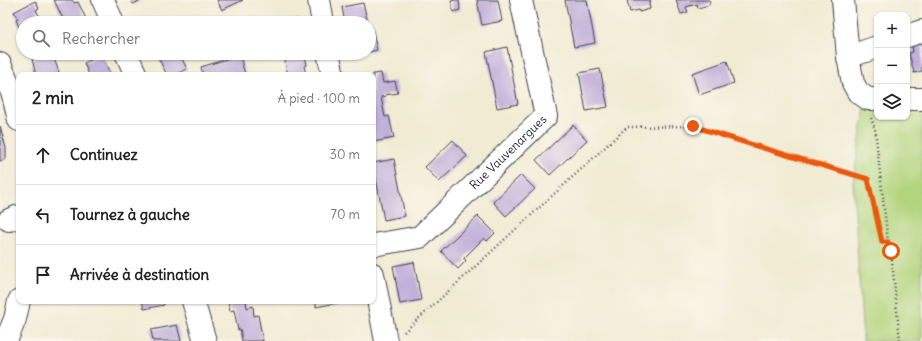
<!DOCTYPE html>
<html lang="fr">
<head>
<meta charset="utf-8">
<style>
	body { margin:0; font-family:Delius,sans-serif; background:#f2f2f2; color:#222 }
	.controls { position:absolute; right:12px; top:12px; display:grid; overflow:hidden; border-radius:8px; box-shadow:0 1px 3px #0004 }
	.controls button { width:36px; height:36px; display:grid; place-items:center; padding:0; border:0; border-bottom:1px solid #e0e0e0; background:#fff; color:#222; font:20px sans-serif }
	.stop { position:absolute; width:12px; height:12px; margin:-9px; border:3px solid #ea580c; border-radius:50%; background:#fff }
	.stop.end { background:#ea580c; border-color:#fff; box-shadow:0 1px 4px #0008 }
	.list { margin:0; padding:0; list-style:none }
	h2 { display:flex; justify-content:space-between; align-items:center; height:52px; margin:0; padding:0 16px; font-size:17px }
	h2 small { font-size:13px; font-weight:400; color:#767676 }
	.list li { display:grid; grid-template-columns:26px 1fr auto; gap:12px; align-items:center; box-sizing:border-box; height:60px; padding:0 16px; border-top:1px solid #e0e0e0 }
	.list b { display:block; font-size:15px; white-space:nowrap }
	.list em { font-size:13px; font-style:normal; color:#767676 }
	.icon { flex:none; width:22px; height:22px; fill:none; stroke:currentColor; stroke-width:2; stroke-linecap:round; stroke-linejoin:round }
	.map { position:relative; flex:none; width:922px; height:341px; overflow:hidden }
	.search { position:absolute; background:#fff; box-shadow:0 1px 3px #0004; left:16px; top:16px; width:360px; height:44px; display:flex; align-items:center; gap:10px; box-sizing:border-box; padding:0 14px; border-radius:22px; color:#767676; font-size:15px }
	.panel { position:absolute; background:#fff; box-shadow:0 1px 3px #0004; left:16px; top:72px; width:360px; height:232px; border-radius:8px }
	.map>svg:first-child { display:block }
</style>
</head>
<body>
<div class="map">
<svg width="922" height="341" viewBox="0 0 922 341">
	<rect width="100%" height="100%" fill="#fbf7ec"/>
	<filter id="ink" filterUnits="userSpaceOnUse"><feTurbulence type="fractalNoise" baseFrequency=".025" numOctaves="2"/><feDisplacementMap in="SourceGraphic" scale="8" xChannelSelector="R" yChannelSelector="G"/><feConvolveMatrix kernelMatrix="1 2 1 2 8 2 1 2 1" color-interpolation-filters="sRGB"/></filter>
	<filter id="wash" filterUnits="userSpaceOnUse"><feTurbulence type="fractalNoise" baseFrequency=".012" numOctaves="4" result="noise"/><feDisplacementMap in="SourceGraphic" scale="16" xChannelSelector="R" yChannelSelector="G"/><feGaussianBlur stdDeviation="0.9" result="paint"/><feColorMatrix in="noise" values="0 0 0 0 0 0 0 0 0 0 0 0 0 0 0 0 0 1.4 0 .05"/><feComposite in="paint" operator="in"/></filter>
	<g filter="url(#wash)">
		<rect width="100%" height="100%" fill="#f1ebd3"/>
		<path fill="#b2d47d" stroke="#6a7b5c" d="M922 100V341H863L853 182 865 108 877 107V117H907V102Z"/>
		<g id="blocks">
			<g fill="#c1b0d9">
				<path d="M54 0H72L74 3 78 2 88 23H65Z"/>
				<path d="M131 0H142L133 4Z"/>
				<path d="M217 0H243L222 10Z"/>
				<path d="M455 0H459L460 10 453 12 451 1Z"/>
				<path d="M477 0H498L502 21 482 25Z"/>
				<path d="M565 0H587L595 43 574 47Z"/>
				<path d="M627 0H651L649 4 650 9 639 12V10L630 12Z"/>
				<path d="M676 0H709L710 2 709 5 698 8 697 4 686 7 688 12 681 14Z"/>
				<path d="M35 1 39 8 36 10 43 23H23V27L20 29 16 20 18 19 14 12Z"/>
				<path d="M363 3 368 23H345L342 7Z"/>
				<path d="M298 19V23H281V22Z"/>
				<path d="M369 27H372L377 50 369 52Z"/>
				<path d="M922 42V71L914 73 909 53 913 52 912 44Z"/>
				<path d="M507 47 518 104 497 108 486 52Z"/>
				<path d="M50 53H52L60 75H36L32 59Z"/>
				<path d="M156 53H179L187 69 174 75H167Z"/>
				<path d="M228 53H239L245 74 242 75H226L225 74 203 75 201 67 230 58Z"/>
				<path d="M283 53H304L307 65 304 66 306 75H288Z"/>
				<path d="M101 55 111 75H89L84 63Z"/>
				<path d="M727 61 734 83 699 95 692 73Z"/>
				<path d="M600 69 608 107 586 111 579 73Z"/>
				<path d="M381 73 383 83 395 81 398 93 385 95 386 96 381 97 385 117 389 116 394 138 373 142V74Z"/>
				<path d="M573 125 587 140 550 175 536 160Z"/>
				<path d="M0 126 6 148V159L0 161Z"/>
				<path d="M453 140 467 156 439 182 425 167Z"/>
				<path d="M394 159 405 216 384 220 373 163Z"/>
				<path d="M521 175 535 189 506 216 493 202Z"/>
				<path d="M478 216 495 233 487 241 484 238 464 258 466 261 458 269 441 251Z"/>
				<path d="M414 262 421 300 400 304 393 266Z"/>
				<path d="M142 301H163L164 305 144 309Z"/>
				<path d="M228 301H246L247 308 253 306 254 316 258 315 263 341H242L240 329 238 330 234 310 230 311Z"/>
				<path d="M316 301H342V302L316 307Z"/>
				<path d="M177 325 181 341H153L151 330Z"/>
			</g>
		</g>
	</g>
	<g filter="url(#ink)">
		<use href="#blocks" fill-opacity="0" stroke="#414052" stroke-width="1"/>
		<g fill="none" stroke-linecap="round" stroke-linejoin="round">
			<defs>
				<g id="minor">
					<path d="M103 0 113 23"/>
					<path d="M319 0 323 23"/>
					<path d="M843 0 848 57 853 83 858 92 868 99H877"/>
					<path d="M907 36 922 31"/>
					<path d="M126 53 136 75"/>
					<path d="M328 53 333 75"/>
					<path d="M848 57 877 47"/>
					<path d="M0 64 13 95 19 120"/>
					<path d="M907 99H922"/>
					<path d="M9 220 19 216"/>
					<path id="s1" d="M373 245 420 237 546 116 521 0"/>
					<path d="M373 274 386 341"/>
					<path d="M193 301 205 341"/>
					<path d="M6 341 15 319 19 301"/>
				</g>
			</defs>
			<use href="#minor" stroke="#414052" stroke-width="24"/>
			<g stroke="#414052" stroke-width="2.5" stroke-dasharray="1 3" stroke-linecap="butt">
				<path d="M871 118 875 129 888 242"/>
				<path d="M404 332 627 127 693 126 750 145 868 179 882 242H888L891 251 900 341"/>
			</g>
			<use href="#minor" stroke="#fff" stroke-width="22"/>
		</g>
	</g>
	<g fill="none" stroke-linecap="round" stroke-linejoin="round" filter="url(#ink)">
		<path stroke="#ea580c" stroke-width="5" d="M693 126 750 144 868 179 882 242H888L891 251"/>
	</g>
	<g text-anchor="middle" stroke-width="3" stroke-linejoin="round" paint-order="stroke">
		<g font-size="12" fill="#22223b" stroke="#fbf7ec">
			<text dy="4" stroke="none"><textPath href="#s1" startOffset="170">Rue Vauvenargues</textPath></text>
		</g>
	</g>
</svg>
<div class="controls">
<button>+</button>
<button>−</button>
<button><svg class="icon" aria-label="layers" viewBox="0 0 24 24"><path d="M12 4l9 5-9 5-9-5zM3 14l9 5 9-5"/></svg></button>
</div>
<div class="stop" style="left:891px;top:251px"></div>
<div class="stop end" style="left:693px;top:126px"></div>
<div class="search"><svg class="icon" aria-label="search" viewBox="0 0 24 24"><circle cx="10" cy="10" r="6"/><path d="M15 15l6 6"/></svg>Rechercher</div>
<section class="panel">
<h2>2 min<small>À pied · 100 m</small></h2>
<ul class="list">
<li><svg class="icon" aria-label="ahead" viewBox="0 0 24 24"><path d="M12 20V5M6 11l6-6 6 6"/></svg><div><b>Continuez</b></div><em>30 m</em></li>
<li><svg class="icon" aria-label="left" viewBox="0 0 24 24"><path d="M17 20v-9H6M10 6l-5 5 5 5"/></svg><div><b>Tournez à gauche</b></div><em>70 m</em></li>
<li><svg class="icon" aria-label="arrive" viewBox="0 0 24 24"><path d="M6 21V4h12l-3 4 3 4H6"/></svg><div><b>Arrivée à destination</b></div></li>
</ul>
</section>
</div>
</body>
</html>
